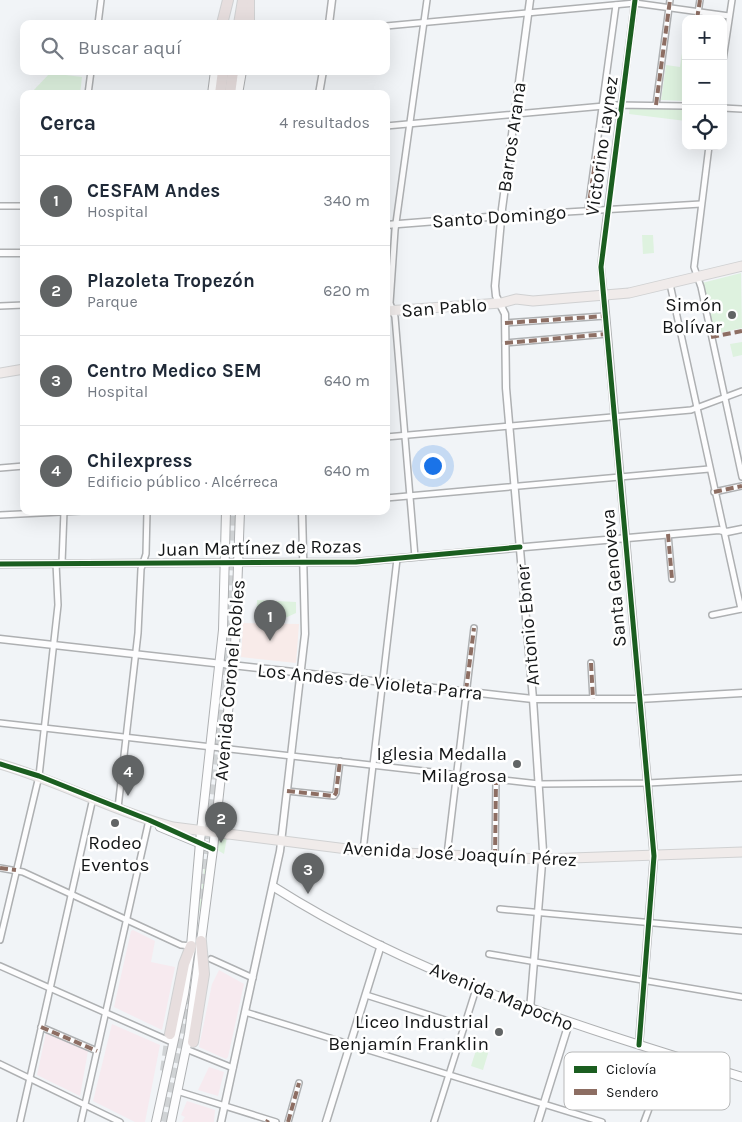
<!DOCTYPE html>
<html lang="es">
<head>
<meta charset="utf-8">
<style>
	body { margin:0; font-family:Karla,sans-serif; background:#f2f2f3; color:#1f2937 }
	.controls { position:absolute; right:15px; top:15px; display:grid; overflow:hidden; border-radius:10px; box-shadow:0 5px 20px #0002 }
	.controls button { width:45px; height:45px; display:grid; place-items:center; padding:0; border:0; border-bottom:1px solid #e0e1e3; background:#fff; color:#1f2937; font:25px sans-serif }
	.you { position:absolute; left:432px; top:465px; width:18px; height:18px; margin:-12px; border:4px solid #fff; border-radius:50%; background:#1a73e8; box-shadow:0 0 0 8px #1a73e833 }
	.badge { display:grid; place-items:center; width:32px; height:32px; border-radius:50%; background:#616465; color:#fff; font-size:16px; font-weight:700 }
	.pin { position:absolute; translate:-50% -41px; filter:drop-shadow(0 1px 2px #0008) }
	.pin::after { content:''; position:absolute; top:26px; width:18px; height:15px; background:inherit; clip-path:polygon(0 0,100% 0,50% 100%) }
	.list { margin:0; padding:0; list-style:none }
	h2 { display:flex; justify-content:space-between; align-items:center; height:65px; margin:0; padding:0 20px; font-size:21px }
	h2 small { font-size:16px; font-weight:400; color:#747a83 }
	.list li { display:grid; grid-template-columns:32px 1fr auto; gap:15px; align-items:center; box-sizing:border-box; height:90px; padding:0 20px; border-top:1px solid #e0e1e3 }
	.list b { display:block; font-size:19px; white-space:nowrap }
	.list p { margin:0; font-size:16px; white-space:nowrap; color:#747a83 }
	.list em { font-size:16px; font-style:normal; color:#747a83 }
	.icon { flex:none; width:28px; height:28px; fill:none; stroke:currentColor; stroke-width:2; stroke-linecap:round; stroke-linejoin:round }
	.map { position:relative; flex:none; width:742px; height:1122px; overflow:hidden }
	.search { position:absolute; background:#fff; box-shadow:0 5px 20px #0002; left:20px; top:20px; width:370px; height:55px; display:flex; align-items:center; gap:12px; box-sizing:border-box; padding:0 18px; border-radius:10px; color:#747a83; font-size:19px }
	.panel { position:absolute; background:#fff; box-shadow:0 5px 20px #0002; left:20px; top:90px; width:370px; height:425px; border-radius:10px }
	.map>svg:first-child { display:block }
</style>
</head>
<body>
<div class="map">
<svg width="742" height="1122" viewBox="0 0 742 1122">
	<rect width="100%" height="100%" fill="#f1f4f7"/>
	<g fill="#f7eaef">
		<path d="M133 930 155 941 151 962 175 967 162 1030 114 1007 131 931Z"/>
		<path d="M219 970 244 984 228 1057 226 1059 199 1047 212 984Z"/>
		<path d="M112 1024 160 1045 145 1122H135L93 1101Z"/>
		<path d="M46 1033 88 1051 80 1096 37 1075Z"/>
		<path d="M209 1067 224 1072 218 1096 198 1090Z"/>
		<path d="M187 1101 215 1110 214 1122H182L185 1117 181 1115Z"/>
	</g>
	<path fill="#f8ebe9" d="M243 623 299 624 296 663 241 657Z"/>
	<g fill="#def2df">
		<path d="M686 24 684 101 661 100 666 65 680 67Z"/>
		<path d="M50 73 82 77 80 94H34L33 91Z"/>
		<path d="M630 107 686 109V121L629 114Z"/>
		<path d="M642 235H653L654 253 643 254Z"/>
		<path d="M741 273 742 328 715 334 702 283Z"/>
		<path d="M742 342V355L733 357 730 344Z"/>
		<path d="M257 600 296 602V613L283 619V623L256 622Z"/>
		<path d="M218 836 227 837 224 854 216 849Z"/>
		<path d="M205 861 209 862 200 911 199 910Z"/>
		<path d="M477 1047 489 1050 483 1070 471 1066Z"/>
	</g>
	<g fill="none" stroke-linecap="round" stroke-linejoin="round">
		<g stroke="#d0d3d5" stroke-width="10" stroke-dasharray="10 5" stroke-linecap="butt">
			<path d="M203 899 230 656 236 511"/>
			<path d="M165 1071 170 1034"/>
			<path d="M165 1122 191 995"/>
		</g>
		<defs>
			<g id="minor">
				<path d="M697 19 700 0"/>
				<path d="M98 24 101 0"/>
				<path d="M386 26 635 3 729 16"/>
				<path d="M723 60 732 0"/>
				<path d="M88 94 91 71"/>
				<path d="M656 105 670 0"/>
				<path d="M723 108 742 109"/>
				<path d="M386 126 615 105 686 106"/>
				<path d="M709 146 694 267 701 287 742 477"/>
				<path d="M0 206H24"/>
				<path d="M588 210 616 5"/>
				<path d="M501 216 701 204"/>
				<path d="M670 284 741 609"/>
				<path d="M604 296 601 267 603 244 635 0"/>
				<path d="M0 306 24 305"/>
				<path d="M505 323 605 316"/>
				<path d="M505 343 607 334"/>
				<path d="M386 437 691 410 742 391"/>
				<path d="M0 468 24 466"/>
				<path d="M714 492 742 486"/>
				<path d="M386 498 709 469"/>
				<path d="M0 515 81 511"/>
				<path d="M668 534 672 579"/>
				<path d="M415 557 395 317 390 303 395 230 427 0"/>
				<path d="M62 563 64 511"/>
				<path d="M712 615 742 609"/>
				<path d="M591 663 593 699"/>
				<path d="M0 723 539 784 648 783 742 778"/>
				<path d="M287 791 334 796 336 793 340 761"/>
				<path d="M118 808 138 633 141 569 146 554 147 511"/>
				<path d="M363 851 397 559"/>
				<path d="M447 855 474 628"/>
				<path d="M495 857 496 779"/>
				<path d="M0 868 23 872 181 945 191 946"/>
				<path d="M500 909 742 931"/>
				<path d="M0 940 39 776 58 605 56 563"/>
				<path d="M489 954 742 997"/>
				<path d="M211 959 253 978"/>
				<path d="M0 966 174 1043"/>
				<path d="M366 995 464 1026"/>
				<path d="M245 1012 602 1122"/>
				<path d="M41 1027 97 1051"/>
				<path d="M186 1049 233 1068"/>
				<path d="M0 1064 120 1122"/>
				<path d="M177 1091 276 1122"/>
				<path d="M20 1122 93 798"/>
				<path d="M81 1122 149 820"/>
				<path d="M288 1122 299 1083"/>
				<path d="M434 1122 476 989"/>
				<path d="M644 1122 669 1055"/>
			</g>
			<g id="tertiary">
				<path d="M530 0 502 209 495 286 496 296 505 314 506 388 533 699 543 851 530 1010"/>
				<path d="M329 24 332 0"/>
				<path d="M319 94 323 71"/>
				<path d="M386 225 501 216"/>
				<path d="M0 253H24"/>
				<path d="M604 296 654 856 639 1045"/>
				<path d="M0 564 356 562 719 530 727 532 742 529"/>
				<path d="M0 639 533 699H639L742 693"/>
				<path d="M221 1122 280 851 305 634 302 511"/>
				<path d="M326 1122 381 945"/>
				<path d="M538 1122 569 1023"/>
			</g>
			<g id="secondary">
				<path d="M212 94 215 71"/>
				<path d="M238 94 242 71"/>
				<path d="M160 827 213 849"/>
				<path d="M274 887C417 978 581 1027 742 1077"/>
				<path d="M156 1122 184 994 191 946 201 831 223 630 226 511"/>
				<path d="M171 1122 189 1034 213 849 235 648 240 511"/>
			</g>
			<g id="primary">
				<path d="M386 311 501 303 516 299 533 301 629 293 742 266"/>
				<path d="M0 373 24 369"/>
				<path d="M0 764C59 781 113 811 173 827L363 851 447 855 543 859 742 852"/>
				<path d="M216 821 227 834"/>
			</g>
			<g id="motorway">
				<path d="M249 21V0"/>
				<path d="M222 24 228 0"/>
				<path d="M239 24 243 0"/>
				<path d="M220 94 223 71"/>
				<path d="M230 94 233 71"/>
				<path d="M170 1034 184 964 191 946"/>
				<path d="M193 1042 204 974 201 941"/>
			</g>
		</defs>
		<use href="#minor" stroke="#aeb0b2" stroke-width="8"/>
		<use href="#tertiary" stroke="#aeb0b2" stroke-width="9"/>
		<use href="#secondary" stroke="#aeb0b2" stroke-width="10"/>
		<use href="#primary" stroke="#d0d1d2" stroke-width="11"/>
		<use href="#motorway" stroke="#d0d1d2" stroke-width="12"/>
		<use href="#minor" stroke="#fdfdfe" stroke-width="5"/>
		<use href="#tertiary" stroke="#fdfdfe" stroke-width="6"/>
		<use href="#secondary" stroke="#fdfdfe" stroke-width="8"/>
		<use href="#primary" stroke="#f0ebea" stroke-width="9"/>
		<use href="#motorway" stroke="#e7dede" stroke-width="10"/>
		<g stroke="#8d6e63" stroke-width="4" stroke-dasharray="8 4" stroke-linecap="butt">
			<path d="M697 19 700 0"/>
			<path d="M656 105 670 0"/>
			<path d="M685 106 686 103"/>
			<path d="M588 210 596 156"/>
			<path d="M505 323 605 316"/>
			<path d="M711 337 742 331"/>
			<path d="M505 343 607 334"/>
			<path d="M714 492 742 486"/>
			<path d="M668 534 672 579"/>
			<path d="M591 663 593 699"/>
			<path d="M466 691 474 628"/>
			<path d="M287 791 334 796 336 793 340 761"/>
			<path d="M495 857 496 779"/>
			<path d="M0 868 16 870"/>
			<path d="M41 1027 97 1051"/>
			<path d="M267 1122 268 1120"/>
			<path d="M288 1122 299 1083"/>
		</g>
		<defs>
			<g id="cycleway">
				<path d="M635 0 601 267 654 856 639 1045"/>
				<path d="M0 564 356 562 520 547"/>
				<path d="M0 764 39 776 149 820 213 849"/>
			</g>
		</defs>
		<use href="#cycleway" stroke="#fff" stroke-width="8"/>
		<use href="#cycleway" stroke="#1b5e20" stroke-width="5"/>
	</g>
	<g fill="#616465" stroke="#fff" stroke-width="2">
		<circle cx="732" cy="315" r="5"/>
		<circle cx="517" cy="764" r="5"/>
		<circle cx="115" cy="823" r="5"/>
		<circle cx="499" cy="1032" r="5"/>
	</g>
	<g text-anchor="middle" stroke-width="5" stroke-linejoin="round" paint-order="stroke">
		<g font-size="19" fill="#141617" stroke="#fff">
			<text transform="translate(511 137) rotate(-82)" y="7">Barros Arana</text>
			<text transform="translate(601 146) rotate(-82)" y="7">Victorino Laynez</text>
			<text transform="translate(499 216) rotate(-4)" y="7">Santo Domingo</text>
			<text transform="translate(444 307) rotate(-4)" y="7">San Pablo</text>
			<text transform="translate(260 547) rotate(-1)" y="7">Juan Martínez de Rozas</text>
			<text transform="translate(613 578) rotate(-95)" y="7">Santa Genoveva</text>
			<text transform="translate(527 625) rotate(-95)" y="7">Antonio Ebner</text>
			<text transform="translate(229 680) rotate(-85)" y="7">Avenida Coronel Robles</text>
			<text transform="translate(370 681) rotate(6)" y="7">Los Andes de Violeta Parra</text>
			<text transform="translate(460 853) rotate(3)" y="7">Avenida José Joaquín Pérez</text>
			<text transform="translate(502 996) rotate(22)" y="7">Avenida Mapocho</text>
		</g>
		<g font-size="19" fill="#141617" stroke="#fff" text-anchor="end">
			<text x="722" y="311">Simón<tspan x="722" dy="22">Bolívar</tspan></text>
			<text x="507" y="760">Iglesia Medalla<tspan x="507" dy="22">Milagrosa</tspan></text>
			<text x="115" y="849" text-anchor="middle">Rodeo<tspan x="115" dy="22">Eventos</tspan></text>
			<text x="489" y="1028">Liceo Industrial<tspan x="489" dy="22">Benjamín Franklin</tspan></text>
		</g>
	</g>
	<rect x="564" y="1052" width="166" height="58" rx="8" fill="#fff" stroke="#b8b9b9" stroke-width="1"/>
	<rect x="574" y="1066" width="23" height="7" fill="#1b5e20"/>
	<rect x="574" y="1089" width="23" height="6" fill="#8d6e63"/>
	<g font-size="14" fill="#141617">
		<text x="606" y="1074">Ciclovía</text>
		<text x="606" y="1097">Sendero</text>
	</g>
</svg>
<div class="controls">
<button>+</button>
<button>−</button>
<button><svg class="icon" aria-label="locate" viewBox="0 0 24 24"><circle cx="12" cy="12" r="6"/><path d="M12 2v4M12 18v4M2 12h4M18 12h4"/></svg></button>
</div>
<div class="you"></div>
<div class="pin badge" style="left:270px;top:641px">1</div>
<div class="pin badge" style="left:221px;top:843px">2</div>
<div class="pin badge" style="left:308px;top:894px">3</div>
<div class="pin badge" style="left:128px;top:796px">4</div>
<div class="search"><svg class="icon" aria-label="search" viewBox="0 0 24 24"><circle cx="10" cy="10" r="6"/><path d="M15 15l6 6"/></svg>Buscar aquí</div>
<section class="panel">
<h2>Cerca<small>4 resultados</small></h2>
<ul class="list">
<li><span class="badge">1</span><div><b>CESFAM Andes</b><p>Hospital</p></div><em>340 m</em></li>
<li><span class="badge">2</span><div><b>Plazoleta Tropezón</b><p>Parque</p></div><em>620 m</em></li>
<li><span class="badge">3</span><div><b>Centro Medico SEM</b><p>Hospital</p></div><em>640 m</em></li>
<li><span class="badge">4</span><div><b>Chilexpress</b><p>Edificio público · Alcérreca</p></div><em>640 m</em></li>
</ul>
</section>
</div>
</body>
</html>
